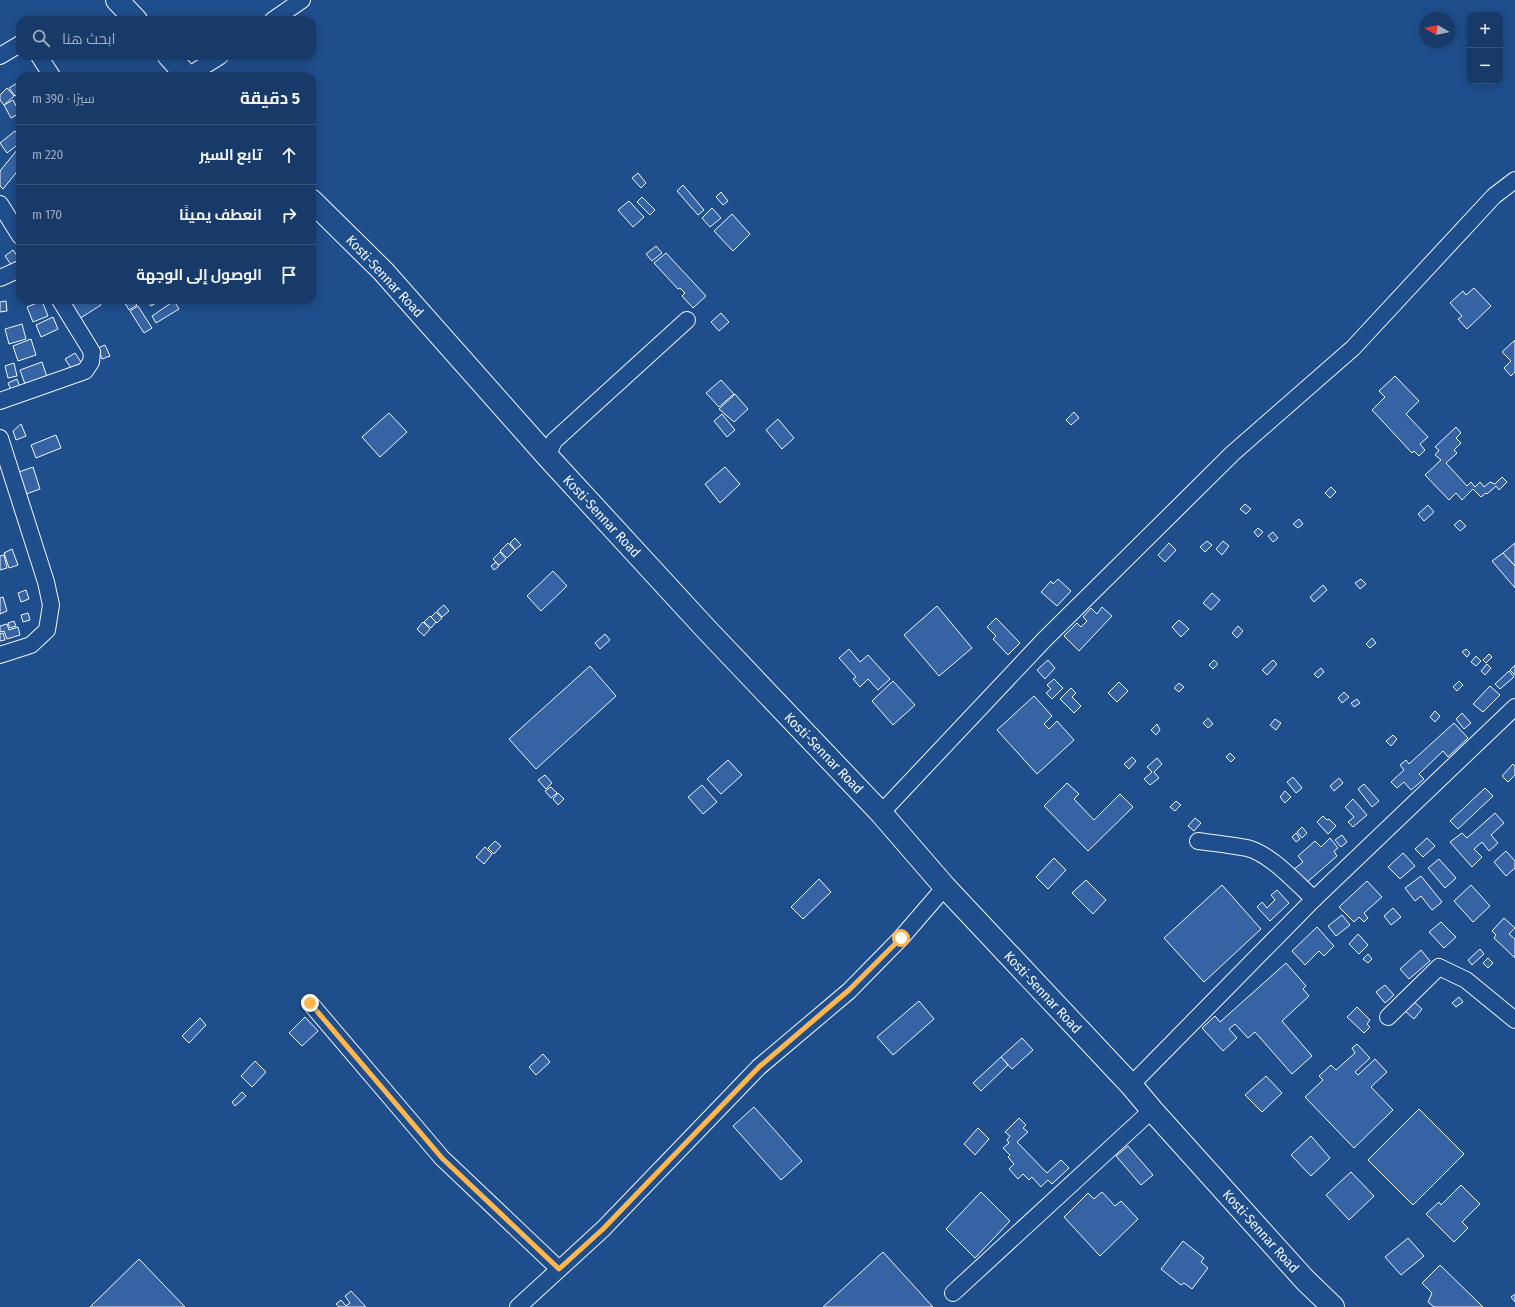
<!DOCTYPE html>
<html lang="ar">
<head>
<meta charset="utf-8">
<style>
	body { margin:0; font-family:"Fira Sans Condensed",Cairo,sans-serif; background:#244571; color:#f1f3f6; direction:rtl }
	.controls { position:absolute; right:12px; top:12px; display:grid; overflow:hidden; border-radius:8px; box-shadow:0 2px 10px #0003 }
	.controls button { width:36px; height:36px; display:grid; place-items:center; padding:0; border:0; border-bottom:1px solid #36547d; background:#173a69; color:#f1f3f6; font:20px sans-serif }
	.compass { position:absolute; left:1419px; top:12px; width:36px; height:36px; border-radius:50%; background:#173a69; box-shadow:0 2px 10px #0003; rotate:279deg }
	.stop { position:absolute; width:12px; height:12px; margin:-9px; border:3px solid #ffb74d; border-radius:50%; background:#fff }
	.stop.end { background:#ffb74d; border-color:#fff; box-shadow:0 1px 4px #0008 }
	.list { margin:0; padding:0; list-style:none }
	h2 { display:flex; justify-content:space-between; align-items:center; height:52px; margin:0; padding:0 16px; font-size:17px }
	h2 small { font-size:13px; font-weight:400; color:#9eadc0 }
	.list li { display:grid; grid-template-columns:26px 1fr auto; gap:12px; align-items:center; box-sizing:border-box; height:60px; padding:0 16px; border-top:1px solid #36547d }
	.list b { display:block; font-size:15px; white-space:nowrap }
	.list em { font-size:13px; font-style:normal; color:#9eadc0 }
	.icon { flex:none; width:22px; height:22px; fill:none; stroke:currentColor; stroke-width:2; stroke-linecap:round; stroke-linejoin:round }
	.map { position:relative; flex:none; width:1515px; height:1307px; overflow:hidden; direction:ltr }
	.search { position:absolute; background:#173a69; box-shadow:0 2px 10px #0003; left:16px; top:16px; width:300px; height:44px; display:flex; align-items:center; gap:10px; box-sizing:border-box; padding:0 14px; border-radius:12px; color:#9eadc0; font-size:15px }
	.panel { position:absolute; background:#173a69; box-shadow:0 2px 10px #0003; left:16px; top:72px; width:300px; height:232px; border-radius:12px; direction:rtl }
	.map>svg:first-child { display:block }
</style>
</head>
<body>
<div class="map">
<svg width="1515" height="1307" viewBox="0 0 1515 1307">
	<rect width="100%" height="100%" fill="#1f4e8c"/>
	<g fill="#3563a3" stroke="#f2f6ff">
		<path d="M19 82 20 93 15 96 9 88Z"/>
		<path d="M7 88 14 96 4 105 0 100V95Z"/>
		<path d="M13 100 20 113 11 118 4 105Z"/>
		<path d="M15 131 20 137V143L7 153 0 143Z"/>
		<path d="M17 150 20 152V168L3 189 0 186V171Z"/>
		<path d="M638 173 646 183 641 188 632 178Z"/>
		<path d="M683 185 704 210 698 215 677 191Z"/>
		<path d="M721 192 728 201 723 205 716 197Z"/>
		<path d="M642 197 655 210 650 215 637 202Z"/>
		<path d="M629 201 644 217 633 227 618 210Z"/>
		<path d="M712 208 721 218 710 227 702 218Z"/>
		<path d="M732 214 750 234 733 251 714 231Z"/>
		<path d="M656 246 662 253 652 261 646 254Z"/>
		<path d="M13 250 20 260V271L17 273 5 256Z"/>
		<path d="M666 253 706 296 693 308 682 296 685 293 680 288 678 289 654 263Z"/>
		<path d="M1474 288 1491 306 1467 329 1458 319 1462 316 1450 303 1463 291 1466 295Z"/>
		<path d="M67 300H98L101 305 79 319Z"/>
		<path d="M123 300H138L134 302 137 305 129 310Z"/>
		<path d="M148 300H161L151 306Z"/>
		<path d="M6 301 7 311 0 312V302Z"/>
		<path d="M42 301 48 316 33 322 27 307Z"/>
		<path d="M174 301 179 309 156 323 152 316Z"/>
		<path d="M138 306 152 328 144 333 130 311Z"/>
		<path d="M721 313 729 322 719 331 711 322Z"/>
		<path d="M53 317 58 329 41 337 36 325Z"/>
		<path d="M22 324 26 339 9 344 5 329Z"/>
		<path d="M31 339 36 355 18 361 13 346Z"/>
		<path d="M1515 340V372L1511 376 1504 368 1511 361 1502 352Z"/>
		<path d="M105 345 110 356 102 359 98 348Z"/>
		<path d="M75 353 83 365 73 371 65 359Z"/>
		<path d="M42 362 48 380 26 387 20 370Z"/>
		<path d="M14 363 17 376 8 378 5 366Z"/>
		<path d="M1395 376 1419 401 1406 414 1428 437 1420 444 1425 450 1419 456 1414 451 1412 453 1372 410 1385 397 1379 391Z"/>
		<path d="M17 379 22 393 13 395 8 383Z"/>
		<path d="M721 380 734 394 719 407 706 393Z"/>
		<path d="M735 394 748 409 734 422 719 409Z"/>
		<path d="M1074 412 1079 418 1071 425 1066 420Z"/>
		<path d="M389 413 407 432 380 457 362 437Z"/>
		<path d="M722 414 735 430 727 437 714 421Z"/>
		<path d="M778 419 794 438 782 449 766 430Z"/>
		<path d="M21 424 26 436 16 440 13 431Z"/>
		<path d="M1456 427 1461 433 1456 438 1461 443 1454 450 1457 453 1446 463 1467 486 1471 482 1475 487 1480 482 1484 487 1490 482 1495 484 1502 477 1507 482 1499 490 1496 486 1487 494 1486 493 1481 497 1473 489 1462 500 1456 493 1449 500 1425 475 1441 460 1435 455 1439 450 1435 447Z"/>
		<path d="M56 435 61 448 36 458 31 445Z"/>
		<path d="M33 467 40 489 26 494 19 472Z"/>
		<path d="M725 467 740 484 720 503 705 484Z"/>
		<path d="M1331 487 1336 492 1330 498 1325 493Z"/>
		<path d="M1245 504 1251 509 1246 514 1240 509Z"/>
		<path d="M1428 505 1434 512 1424 521 1418 514Z"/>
		<path d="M1299 519 1303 524 1298 528 1293 524Z"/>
		<path d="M1460 520 1466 526 1460 531 1454 525Z"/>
		<path d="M1258 528 1263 532 1258 537 1254 532Z"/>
		<path d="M1273 532 1278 538 1273 542 1268 536Z"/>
		<path d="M515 538 521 545 515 550 510 543Z"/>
		<path d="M1207 541 1212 545 1205 552 1200 547Z"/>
		<path d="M1223 541 1229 546 1222 555 1216 549Z"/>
		<path d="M508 543 515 550 507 558 500 551Z"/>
		<path d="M1169 543 1176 550 1165 562 1158 555Z"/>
		<path d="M1515 543V566L1503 553Z"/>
		<path d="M12 549 18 565 9 568 4 553Z"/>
		<path d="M500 552 506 559 499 565 493 559Z"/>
		<path d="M1503 553 1515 566V588L1492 561Z"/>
		<path d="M4 555 7 568 0 570V556Z"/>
		<path d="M496 562 499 566 494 570 491 566Z"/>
		<path d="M553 571 567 586 541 611 527 596Z"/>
		<path d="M1058 579 1071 591 1057 606 1041 592 1051 581 1053 584Z"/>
		<path d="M1361 579 1366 584 1360 589 1355 583Z"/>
		<path d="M1323 585 1327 590 1314 602 1310 597Z"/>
		<path d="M26 590 29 599 21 602 18 593Z"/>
		<path d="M1212 593 1220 600 1211 610 1203 603Z"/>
		<path d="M3 597 7 611 0 614V598Z"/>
		<path d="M444 605 449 611 442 617 437 611Z"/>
		<path d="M937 606 972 648 939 676 904 635Z"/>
		<path d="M1102 607 1112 616 1079 651 1064 636 1077 623 1081 627 1087 621 1083 617 1091 608 1097 614Z"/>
		<path d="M436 612 442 618 437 623 431 617Z"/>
		<path d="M28 613 30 620 23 622 21 615Z"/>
		<path d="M430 616 436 622 431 628 424 622Z"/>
		<path d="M996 618 1020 643 1008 655 993 639 996 636 987 627Z"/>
		<path d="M1179 620 1189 629 1181 637 1172 627Z"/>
		<path d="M14 621 16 626 10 628 8 623Z"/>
		<path d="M423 622 430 629 424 636 417 629Z"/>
		<path d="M7 624 9 630 18 627 20 635 7 639 4 631 0 632V626Z"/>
		<path d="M1238 626 1243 631 1237 638 1232 633Z"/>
		<path d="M3 633 5 640 0 641V634Z"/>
		<path d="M605 634 610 640 600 649 595 643Z"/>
		<path d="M1372 638 1376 643 1370 648 1366 644Z"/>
		<path d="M849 649 860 662 868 655 890 679 878 690 868 679 860 687 853 679 856 677 839 658Z"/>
		<path d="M1466 649 1470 653 1467 657 1462 652Z"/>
		<path d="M1489 654 1492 657 1486 663 1483 660Z"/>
		<path d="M1476 656 1481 661 1476 666 1471 662Z"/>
		<path d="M1048 660 1055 668 1045 679 1037 670Z"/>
		<path d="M1214 660 1218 664 1213 669 1209 665Z"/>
		<path d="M1273 660 1277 664 1267 675 1262 670Z"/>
		<path d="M1487 664 1491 668 1485 675 1481 671Z"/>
		<path d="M1515 665V675L1510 670Z"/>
		<path d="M590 666 616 696 536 769 509 739Z"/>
		<path d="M1321 668 1324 672 1318 678 1314 674Z"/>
		<path d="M1509 671 1514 677 1500 689 1495 684Z"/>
		<path d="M1054 679 1063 688 1052 699 1046 693 1051 689 1047 685Z"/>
		<path d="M893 681 915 705 893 725 872 701Z"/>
		<path d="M1459 681 1463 685 1457 691 1453 687Z"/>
		<path d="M1119 682 1128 691 1117 702 1108 693Z"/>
		<path d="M1179 683 1184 687 1179 692 1174 688Z"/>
		<path d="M1490 686 1500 695 1483 712 1473 704Z"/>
		<path d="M1071 688 1076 693 1072 697 1081 706 1074 713 1060 699Z"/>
		<path d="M1344 692 1349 697 1342 703 1338 698Z"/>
		<path d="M1034 696 1052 716 1044 724 1049 729 1057 721 1074 740 1037 774 997 730Z"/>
		<path d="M1357 699 1360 703 1354 707 1351 703Z"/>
		<path d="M1435 711 1440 716 1435 722 1430 717Z"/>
		<path d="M1462 713 1471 723 1464 729 1456 719Z"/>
		<path d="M1208 718 1213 724 1208 728 1203 723Z"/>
		<path d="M1275 719 1281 723 1276 730 1270 725Z"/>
		<path d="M1454 723 1468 738 1448 757 1443 751 1419 774 1424 779 1411 790 1404 782 1397 788 1391 782 1404 770 1400 765 1406 760 1409 764Z"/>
		<path d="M1157 724 1160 730 1156 735 1151 730Z"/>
		<path d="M1393 735 1397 739 1391 746 1386 741Z"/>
		<path d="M1230 753 1235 758 1231 762 1226 757Z"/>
		<path d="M1132 757 1136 761 1129 769 1124 764Z"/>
		<path d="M1157 758 1162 764 1154 772 1159 778 1150 785 1144 779 1152 772 1147 767Z"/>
		<path d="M728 760 742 775 721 794 707 779Z"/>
		<path d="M1513 764 1515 766V775L1508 782 1502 776Z"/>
		<path d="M545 775 552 783 546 789 538 780Z"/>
		<path d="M1293 777 1302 788 1296 793 1287 782Z"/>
		<path d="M1339 778 1343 783 1334 791 1330 786Z"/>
		<path d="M1067 783 1079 794 1074 799 1094 820 1120 794 1133 807 1088 851 1044 806Z"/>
		<path d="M1364 784 1379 801 1372 807 1358 789Z"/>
		<path d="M702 785 717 802 703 814 688 797Z"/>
		<path d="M551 787 557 793 551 798 545 791Z"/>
		<path d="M1485 788 1493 796 1458 829 1450 821Z"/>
		<path d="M1285 791 1291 797 1285 803 1280 797Z"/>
		<path d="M558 793 564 799 558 805 553 799Z"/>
		<path d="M1353 799 1367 815 1353 827 1348 822 1354 817 1345 807Z"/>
		<path d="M1176 801 1181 805 1175 811 1170 807Z"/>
		<path d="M1495 813 1504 823 1491 835 1498 843 1489 851 1482 842 1474 849 1482 857 1472 867 1450 842 1462 833 1467 838Z"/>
		<path d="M1323 816 1327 820 1329 819 1336 826 1328 834 1317 822Z"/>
		<path d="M1195 818 1201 823 1194 831 1188 826Z"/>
		<path d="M1302 827 1307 833 1302 838 1297 832Z"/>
		<path d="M1296 833 1300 839 1296 842 1292 837Z"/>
		<path d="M1342 835 1347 842 1341 847 1335 840Z"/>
		<path d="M1330 838 1338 848 1334 851 1337 856 1305 884 1293 870 1303 862 1298 856 1315 841 1321 847Z"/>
		<path d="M1427 838 1435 846 1423 857 1415 849Z"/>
		<path d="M495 841 501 846 494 854 488 848Z"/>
		<path d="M485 847 492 854 484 864 476 857Z"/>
		<path d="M1506 851 1515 861V868L1506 876 1494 862Z"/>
		<path d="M1403 853 1415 866 1400 879 1388 867Z"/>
		<path d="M1054 858 1066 870 1048 889 1036 877Z"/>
		<path d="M1439 859 1456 878 1445 888 1428 868Z"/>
		<path d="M1421 876 1442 902 1432 910 1421 896 1415 901 1405 888Z"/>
		<path d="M819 879 831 892 803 919 791 907Z"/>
		<path d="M1086 880 1106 900 1093 914 1072 893Z"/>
		<path d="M1367 881 1382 897 1364 913 1368 918 1364 922 1359 917 1354 922 1339 907Z"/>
		<path d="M1222 885 1261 929 1204 982 1164 938Z"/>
		<path d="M1471 885 1490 906 1473 922 1454 901Z"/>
		<path d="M1277 890 1289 903 1270 921 1257 907 1262 902 1267 908 1275 900 1271 895Z"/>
		<path d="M1393 908 1401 917 1391 925 1384 916Z"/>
		<path d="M1342 915 1350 925 1336 936 1328 926Z"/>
		<path d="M1504 918 1515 928 1509 934 1515 939V958L1494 938 1496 935 1492 931Z"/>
		<path d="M1441 922 1456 937 1444 948 1429 932Z"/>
		<path d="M1317 927 1334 946 1324 956 1319 951 1305 965 1292 951Z"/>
		<path d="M1358 934 1368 945 1359 954 1349 944Z"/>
		<path d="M1480 949 1484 954 1472 965 1468 960Z"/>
		<path d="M1421 950 1430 961 1409 979 1400 969Z"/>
		<path d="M1368 954 1372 959 1368 963 1363 959Z"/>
		<path d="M1488 958 1493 963 1488 968 1483 963Z"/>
		<path d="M1286 963 1306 986 1303 989 1309 996 1282 1021 1312 1056 1292 1074 1255 1032 1248 1038 1235 1024 1229 1029 1237 1038 1223 1051 1202 1028 1215 1016 1220 1022Z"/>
		<path d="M1385 985 1394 995 1385 1003 1376 992Z"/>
		<path d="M1459 997 1463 1002 1456 1007 1452 1003Z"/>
		<path d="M1412 1000 1422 1009 1414 1019 1404 1010Z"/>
		<path d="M919 1001 934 1019 893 1055 877 1037Z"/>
		<path d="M1357 1007 1370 1020 1367 1024 1370 1027 1364 1033 1347 1017Z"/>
		<path d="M305 1017 318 1031 302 1046 289 1033Z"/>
		<path d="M200 1018 206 1025 189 1043 182 1036Z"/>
		<path d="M1022 1038 1033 1050 1012 1069 1001 1057Z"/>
		<path d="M1357 1044 1370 1058 1355 1072 1358 1075 1375 1059 1387 1072 1371 1087 1393 1110 1354 1148 1305 1097 1323 1080 1319 1076 1331 1065 1336 1070 1355 1053 1352 1048Z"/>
		<path d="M543 1054 550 1062 536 1075 529 1067Z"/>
		<path d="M1001 1057 1008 1065 981 1091 973 1083Z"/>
		<path d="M255 1061 266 1072 252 1087 241 1076Z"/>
		<path d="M1266 1076 1282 1093 1262 1112 1245 1095Z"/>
		<path d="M242 1092 246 1096 235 1106 232 1102Z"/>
		<path d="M754 1107 802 1161 781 1180 733 1126Z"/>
		<path d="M1419 1109 1464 1154 1413 1205 1368 1160Z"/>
		<path d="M1019 1118 1026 1125 1023 1128 1028 1132 1017 1142 1047 1173 1061 1160 1069 1168 1052 1184 1048 1180 1041 1187 1032 1177 1029 1180 1023 1174 1018 1179 1009 1169 1014 1164 1008 1157 1010 1155 1003 1148 1009 1143 1007 1140 1010 1136 1005 1132Z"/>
		<path d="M978 1128 989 1139 975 1155 964 1144Z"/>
		<path d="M1311 1136 1330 1158 1311 1176 1291 1155Z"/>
		<path d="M1128 1146 1153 1175 1141 1185 1116 1156Z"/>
		<path d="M1351 1172 1374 1196 1349 1220 1326 1195Z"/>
		<path d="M1461 1185 1480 1204 1462 1222 1468 1228 1454 1242 1426 1214 1439 1202 1441 1205Z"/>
		<path d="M981 1192 1010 1221 975 1258 946 1229Z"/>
		<path d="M1102 1192 1115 1206 1121 1201 1138 1219 1100 1256 1064 1217 1088 1193 1094 1199Z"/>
		<path d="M1408 1238 1424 1256 1401 1275 1385 1257Z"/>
		<path d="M1183 1241 1204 1258 1201 1262 1208 1268 1192 1289 1184 1283 1181 1285 1161 1269Z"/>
		<path d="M883 1252 933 1307H823Z"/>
		<path d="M139 1259 185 1307H90Z"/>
		<path d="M1440 1265 1483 1307H1434L1428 1302 1432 1293 1422 1283Z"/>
		<path d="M351 1291 366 1307H339L336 1304 341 1300 346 1306 350 1303 345 1296Z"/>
		<path d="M1515 1294V1302L1511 1297Z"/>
	</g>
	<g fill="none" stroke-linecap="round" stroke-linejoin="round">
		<defs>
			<g id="minor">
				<path d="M273 20 302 0"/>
				<path d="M0 56 20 44"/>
				<path d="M39 56 52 76"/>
				<path d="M188 76 220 56"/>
				<path d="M0 204 20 236"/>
				<path d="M0 278 20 269"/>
				<path d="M0 401 85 371 91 362 92 352 60 300"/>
				<path d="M0 438 46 582 51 605 47 630 31 645 0 655"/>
				<path d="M547 456 554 441 687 320"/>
				<path d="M881 813 1044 640 1233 453 1353 348 1494 196 1515 180"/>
				<path d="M1198 841C1214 843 1231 845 1247 848 1271 854 1295 882 1314 899"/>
				<path d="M310 1003 442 1158 559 1269"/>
				<path d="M1388 1017 1439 967 1466 980 1515 1020"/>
				<path d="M1131 1085 1314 899 1515 707"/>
				<path d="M953 1293 1152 1110"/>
				<path d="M518 1307 603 1229 759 1067 849 991 901 938 945 887"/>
			</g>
			<g id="highway">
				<path d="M117 0 136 20"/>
				<path d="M169 56 187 76"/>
				<path d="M312 201 383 271 547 456 707 630 881 813 945 887 1131 1085 1152 1110 1305 1280 1333 1307"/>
			</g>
		</defs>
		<use href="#minor" stroke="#f2f6ff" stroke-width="18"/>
		<use href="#highway" stroke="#f2f6ff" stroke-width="24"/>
		<use href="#minor" stroke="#1f4e8c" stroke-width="16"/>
		<use href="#highway" stroke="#1f4e8c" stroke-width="22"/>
	</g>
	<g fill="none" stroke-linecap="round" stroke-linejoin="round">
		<path stroke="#ffb74d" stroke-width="5" d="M310 1003 442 1158 559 1269 603 1229 759 1067 849 990 901 938"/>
	</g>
	<g text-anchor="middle" stroke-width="3" stroke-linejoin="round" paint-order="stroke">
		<g font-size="14" fill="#f2f6ff" stroke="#1f4e8c">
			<text transform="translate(385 276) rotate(47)" y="5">Kosti-Sennar Road</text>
			<text transform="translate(602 516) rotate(47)" y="5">Kosti-Sennar Road</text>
			<text transform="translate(824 753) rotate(46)" y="5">Kosti-Sennar Road</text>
			<text transform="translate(1043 992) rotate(47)" y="5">Kosti-Sennar Road</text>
			<text transform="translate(1261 1231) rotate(48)" y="5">Kosti-Sennar Road</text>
		</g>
	</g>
</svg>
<div class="controls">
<button>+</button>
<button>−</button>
</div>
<svg class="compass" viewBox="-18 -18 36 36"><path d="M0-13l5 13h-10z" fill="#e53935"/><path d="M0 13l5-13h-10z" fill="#9eadc0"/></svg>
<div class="stop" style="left:901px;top:938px"></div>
<div class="stop end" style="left:310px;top:1003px"></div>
<div class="search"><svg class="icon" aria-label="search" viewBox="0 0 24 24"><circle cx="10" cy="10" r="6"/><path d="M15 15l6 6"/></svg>ابحث هنا</div>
<section class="panel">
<h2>5 دقيقة<small>سيرًا · 390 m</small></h2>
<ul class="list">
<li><svg class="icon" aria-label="ahead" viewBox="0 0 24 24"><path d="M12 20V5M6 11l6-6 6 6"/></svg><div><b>تابع السير</b></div><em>220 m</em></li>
<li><svg class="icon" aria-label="right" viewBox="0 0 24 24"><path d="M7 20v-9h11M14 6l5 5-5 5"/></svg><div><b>انعطف يمينًا</b></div><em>170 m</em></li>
<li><svg class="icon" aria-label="arrive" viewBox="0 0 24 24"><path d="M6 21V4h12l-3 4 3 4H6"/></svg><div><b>الوصول إلى الوجهة</b></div></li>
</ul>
</section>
</div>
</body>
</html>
